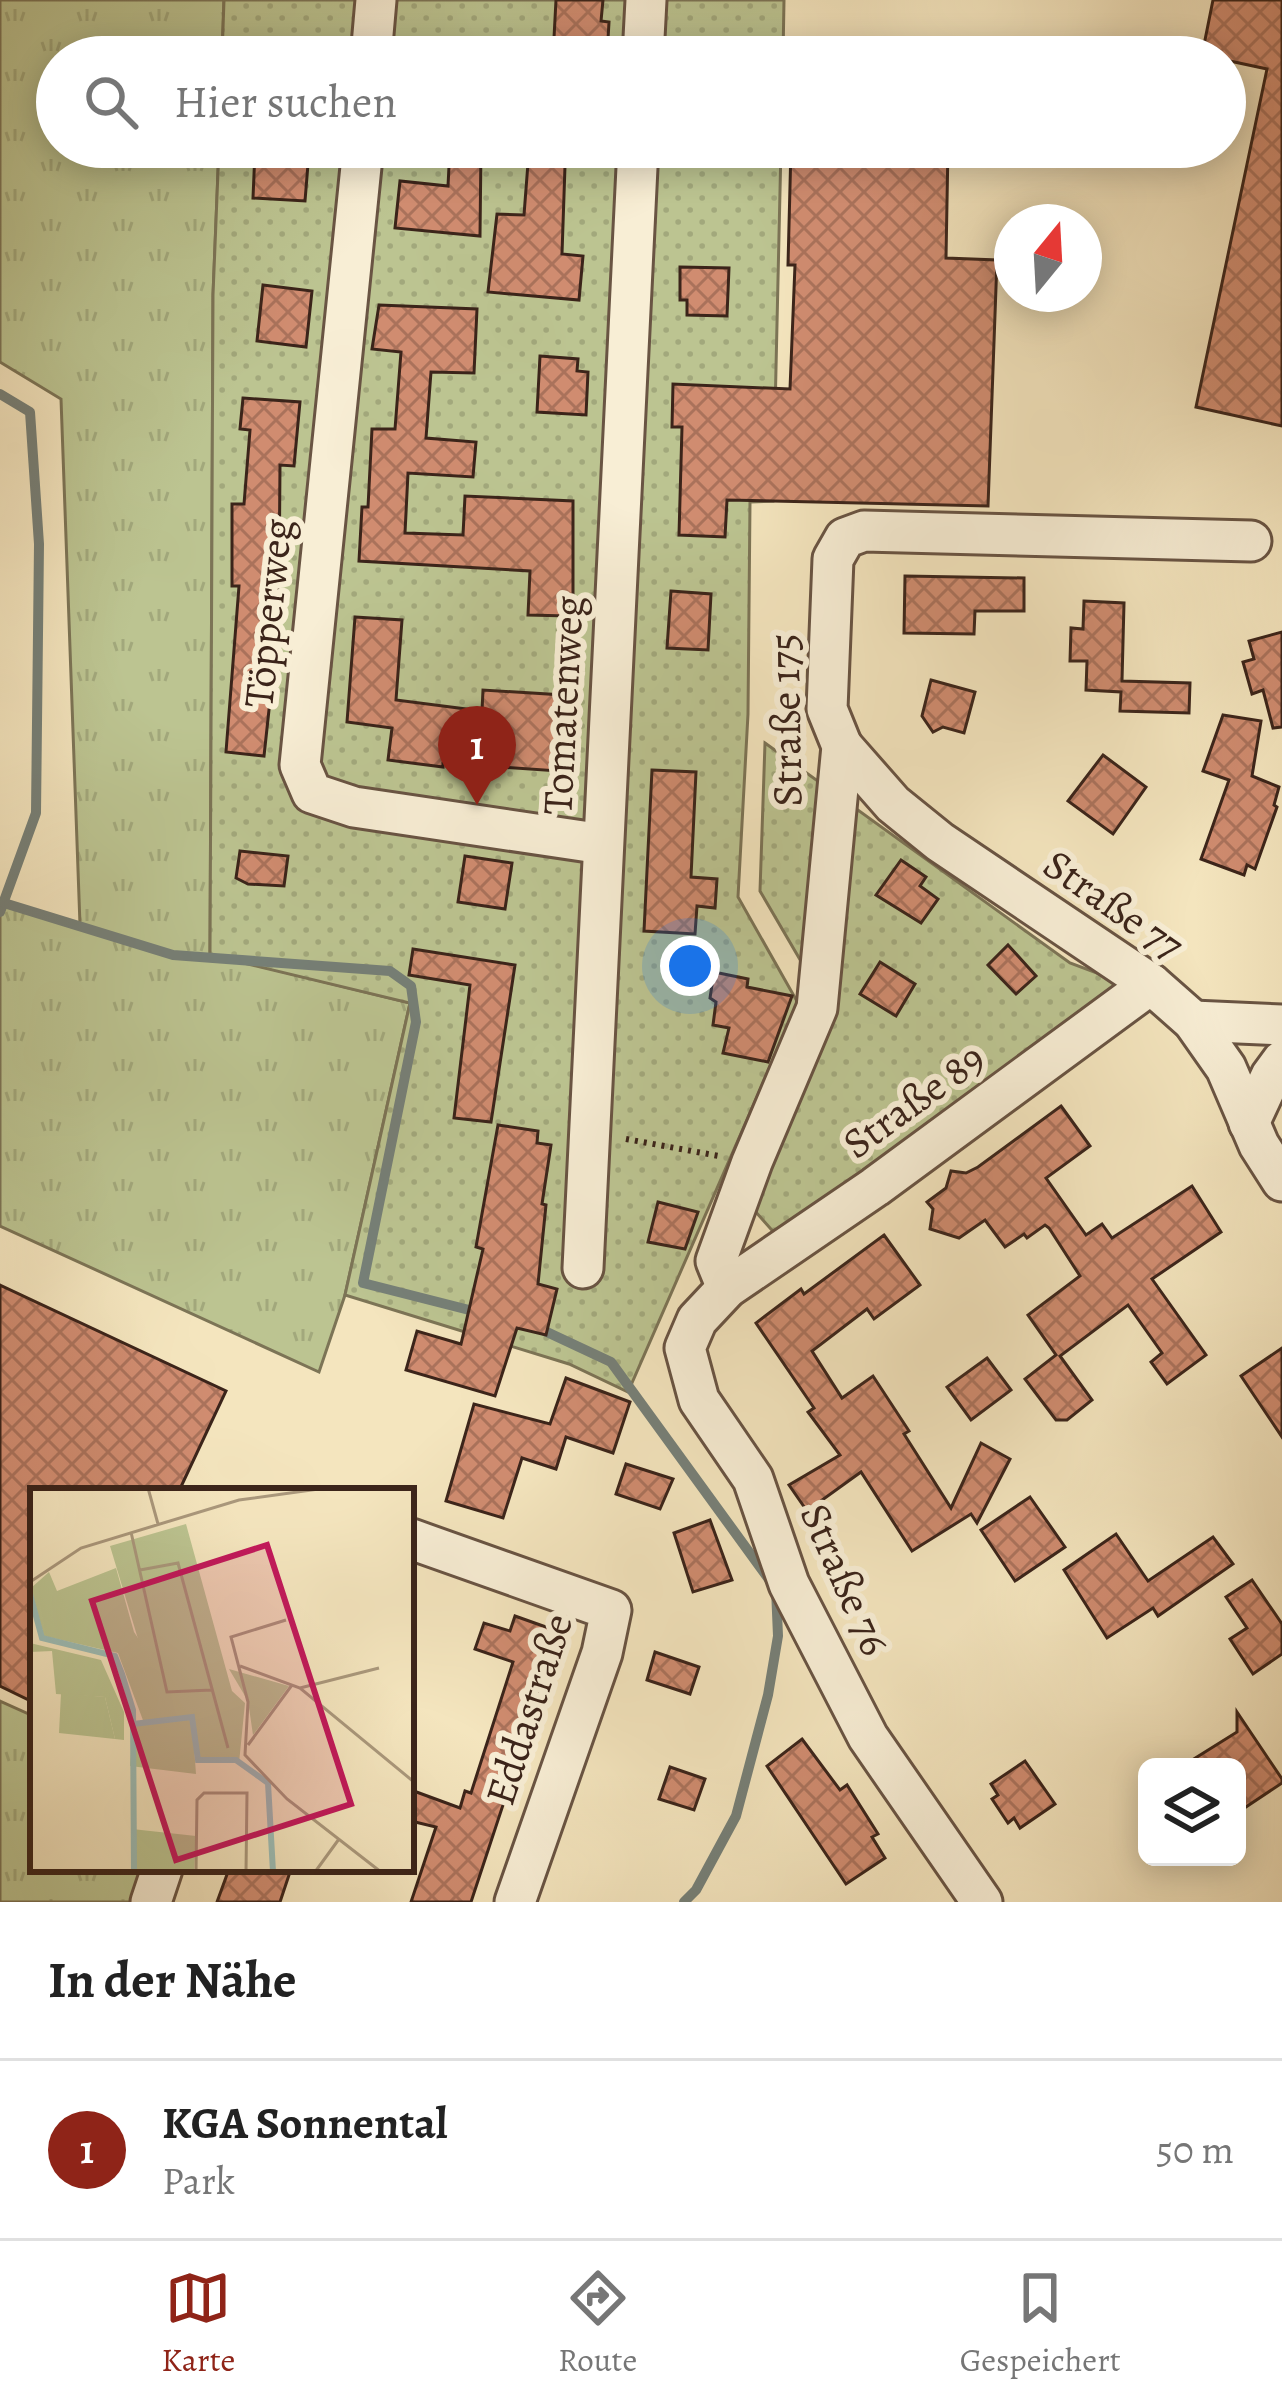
<!DOCTYPE html>
<html lang="de">
<head>
<meta charset="utf-8">
<style>
	body { margin:0; font-family:Alegreya,serif; background:#f6f6f6; color:#222 }
	.controls { position:absolute; right:36px; bottom:36px; display:grid; overflow:hidden; border-radius:18px; box-shadow:0 6px 30px #0003 }
	.controls button { width:108px; height:108px; display:grid; place-items:center; padding:0; border:0; border-bottom:3px solid #e0e0e0; background:#fff; color:#222; font:60px sans-serif }
	.compass { position:absolute; left:994px; top:204px; width:108px; height:108px; border-radius:50%; background:#fff; box-shadow:0 6px 30px #0003; rotate:18deg }
	.you { position:absolute; left:690px; top:966px; width:42px; height:42px; margin:-30px; border:9px solid #fff; border-radius:50%; background:#1a73e8; box-shadow:0 0 0 18px #1a73e833 }
	.badge { display:grid; place-items:center; width:78px; height:78px; border-radius:50%; background:#8f2418; color:#fff; font-size:39px; font-weight:700 }
	.pin { position:absolute; translate:-50% -99px; filter:drop-shadow(0 3px 6px #0008) }
	.pin::after { content:''; position:absolute; top:63px; width:42px; height:36px; background:inherit; clip-path:polygon(0 0,100% 0,50% 100%) }
	.list { margin:0; padding:0; list-style:none }
	h2 { display:flex; justify-content:space-between; align-items:center; height:156px; margin:0; padding:0 48px; font-size:51px }
	h2 small { font-size:39px; font-weight:400; color:#767676 }
	.list li { display:grid; grid-template-columns:78px 1fr auto; gap:36px; align-items:center; box-sizing:border-box; height:180px; padding:0 48px; border-top:3px solid #e0e0e0 }
	.list b { display:block; font-size:45px; white-space:nowrap }
	.list p { margin:0; font-size:39px; white-space:nowrap; color:#767676 }
	.list em { font-size:39px; font-style:normal; color:#767676 }
	.icon { flex:none; width:66px; height:66px; fill:none; stroke:currentColor; stroke-width:2; stroke-linecap:round; stroke-linejoin:round }
	.map { position:relative; flex:none; width:1282px; height:1902px; overflow:hidden }
	.search { position:absolute; background:#fff; box-shadow:0 6px 30px #0003; left:36px; right:36px; top:36px; height:132px; display:flex; align-items:center; gap:30px; box-sizing:border-box; padding:0 42px; border-radius:66px; color:#767676; font-size:45px }
	.sheet { height:336px; background:#fff }
	nav { display:flex; justify-content:space-around; align-items:center; box-sizing:border-box; height:168px; border-top:3px solid #e0e0e0; background:#fff; font-size:33px; color:#767676 }
	nav a { display:grid; justify-items:center; gap:6px }
	nav .on { color:#8f2418 }
	.map>svg:first-child { display:block }
</style>
</head>
<body>
<div class="map">
<svg width="1282" height="1902" viewBox="0 0 1282 1902">
	<defs>
		<pattern id="grass-tufts" width="24" height="20" patternUnits="userSpaceOnUse" patternTransform="scale(3)"><rect width="24" height="20" fill="#bcc491"/><path d="M3 7l-1-3M5 7V3M7 7l1-3M15 17l-1-3M17 17v-4M19 17l1-3" fill="none" stroke="#a2a87c"/></pattern>
		<pattern id="garden-dots" width="8" height="8" patternUnits="userSpaceOnUse" patternTransform="scale(3)"><rect width="8" height="8" fill="#bcc491"/><path d="M2 2h.1M6 6h.1" fill="none" stroke="#a2a87c" stroke-width="1.8" stroke-linecap="round"/></pattern>
		<pattern id="building-cross-hatch" width="8" height="8" patternUnits="userSpaceOnUse" patternTransform="scale(3)"><rect width="8" height="8" fill="#d08c70"/><path d="M0 0l8 8M0 8l8-8" fill="none" stroke="#aa725b"/></pattern>
	</defs>
	<rect width="100%" height="100%" fill="#f4e5be"/>
	<filter id="stains"><feTurbulence type="fractalNoise" baseFrequency=".00167" numOctaves="4"/><feColorMatrix values="0 0 0 0 .2 0 0 0 0 .09 0 0 0 0 .02 0 0 0 .5 -.17"/></filter>
	<radialGradient id="worn" r=".72"><stop offset=".6" stop-color="#630" stop-opacity="0"/><stop offset="1" stop-color="#630" stop-opacity=".3"/></radialGradient>
	<g fill="url(#grass-tufts)" stroke="#7c7456" stroke-width="3">
		<path d="M0 0H224L222 57H57V147H219L213 295 210 954 410 1003 345 1295 319 1372 0 1226V912L4 903 80 925 61 399 0 362Z"/>
		<path d="M0 1701 33 1716V1869H152L142 1902H0Z"/>
	</g>
	<g fill="url(#garden-dots)" stroke="#7c7456" stroke-width="3">
		<path d="M224 0H784L783 57H222Z"/>
		<path d="M219 147H781L773 501 750 502 748 714 738 897 798 1003 628 1392 569 1364 345 1295 410 1003 210 955 213 295Z"/>
		<path d="M765 743 1070 963 1129 985 778 1237 747 1202 823 999 760 891Z"/>
	</g>
	<g fill="none" stroke-linecap="round" stroke-linejoin="round">
		<g stroke="#768078" stroke-width="10">
			<path d="M0 394 30 412 39 544 36 813 0 912"/>
			<path d="M4 903 173 955 390 971 411 986 416 1022 363 1283 481 1313"/>
			<path d="M534 1326 611 1362 776 1589 778 1636 768 1695 736 1816 696 1890 684 1902"/>
		</g>
	</g>
	<g fill="url(#building-cross-hatch)" stroke="#3b241a" stroke-width="3">
		<path d="M556 0H603L601 21 609 22 607 56 553 57Z"/>
		<path d="M1213 0H1282V426L1196 407 1267 69 1225 60V57L1202 55Z"/>
		<path d="M450 147H481L480 236 395 228 400 181 448 186Z"/>
		<path d="M791 147H948L946 258 997 260 988 506 727 500 725 537 679 535 682 427H672L673 384 790 389 795 265H788Z"/>
		<path d="M255 151 287 153V164H308L305 201 253 198Z"/>
		<path d="M528 163 565 166 562 254 583 256 579 300 488 292 497 214 524 215Z"/>
		<path d="M680 267 729 268 727 316 687 315V300H680Z"/>
		<path d="M263 285 312 291 306 347 257 341Z"/>
		<path d="M379 305 477 309 474 373 431 372 426 438 476 442 473 477 408 473 405 533 463 535 465 496 573 501V601L568 600V616L528 615 530 571 359 561 362 507H368L372 429H395L401 352 372 349Z"/>
		<path d="M540 356 578 359 577 371 588 372 586 415 537 412Z"/>
		<path d="M243 398 300 402 294 466 280 465 279 590H282L264 756 226 752 239 586H232V504H244L250 430 240 429Z"/>
		<path d="M905 576 1024 578V611H975L974 634 904 633Z"/>
		<path d="M671 591 711 594 708 650 667 648Z"/>
		<path d="M1084 601 1124 603 1122 681 1190 683 1189 713 1120 711 1121 692 1086 690 1087 661H1070L1071 628 1083 629Z"/>
		<path d="M355 617 402 620 396 700 482 711 483 690 563 695 558 771 443 763V767L388 760 392 728 347 722Z"/>
		<path d="M1282 632V727L1273 728 1263 690 1252 694 1243 662 1254 659 1249 641Z"/>
		<path d="M931 680 975 692 964 733 943 727 933 732 922 716Z"/>
		<path d="M1223 715 1261 721 1252 776 1279 787 1274 805 1277 807 1255 869 1247 865 1244 875 1201 859 1229 780 1203 771Z"/>
		<path d="M1103 755 1146 787 1113 834 1068 801Z"/>
		<path d="M652 770 696 772 691 877 717 879 715 908 697 906 695 934 644 931Z"/>
		<path d="M240 851 288 856 284 886 248 884 236 878Z"/>
		<path d="M465 856 512 863 505 909 458 902Z"/>
		<path d="M901 860 926 877 920 886 938 899 921 923 876 895Z"/>
		<path d="M1008 945 1036 976 1016 994 988 965Z"/>
		<path d="M413 949 515 965 491 1122 454 1118 470 985 409 975Z"/>
		<path d="M880 962 915 984 896 1016 860 994Z"/>
		<path d="M714 972 748 979 747 987 792 996 768 1062 723 1053 729 1028 713 1025 716 1002 710 998Z"/>
		<path d="M1061 1106 1090 1146 1046 1178 1086 1235 1102 1224 1112 1238 1192 1186 1221 1232 1152 1279 1206 1355 1167 1384 1151 1362 1162 1353 1128 1305 1060 1356 1092 1400 1067 1420H1056L1025 1379 1056 1355 1028 1315 1080 1276 1049 1228 1045 1225 1027 1238 1024 1234 1005 1247 985 1220 959 1238 930 1229 933 1209 927 1202 946 1188 951 1171 966 1173 978 1167Z"/>
		<path d="M498 1125 538 1131 537 1143 551 1145 542 1204 546 1205 538 1284 557 1289 546 1335 517 1328 495 1396 406 1370 417 1331 461 1344 483 1249 476 1247Z"/>
		<path d="M658 1202 698 1212 685 1249 648 1242Z"/>
		<path d="M884 1235 920 1285 874 1319 867 1309 812 1351 842 1398 873 1376 909 1431 904 1434 951 1508 981 1443 1010 1459 977 1523 971 1514 912 1551 861 1472 807 1511 789 1485 840 1455 808 1412 814 1408 756 1323 801 1289 804 1294Z"/>
		<path d="M0 1285 226 1391 179 1491H33V1702L0 1686Z"/>
		<path d="M1282 1348V1437L1241 1376Z"/>
		<path d="M987 1358 1011 1390 971 1420 947 1387Z"/>
		<path d="M566 1378 630 1402 613 1453 566 1437 556 1469 522 1458 503 1518 446 1501 474 1404 550 1424Z"/>
		<path d="M626 1464 673 1479 660 1509 616 1494Z"/>
		<path d="M1030 1497 1065 1547 1015 1581 981 1530Z"/>
		<path d="M710 1520 732 1580 693 1592 674 1533Z"/>
		<path d="M1116 1534 1148 1581 1213 1537 1233 1564 1158 1616 1153 1608 1107 1638 1064 1570Z"/>
		<path d="M1252 1580 1282 1624V1654L1253 1674 1230 1639 1247 1628 1226 1597Z"/>
		<path d="M515 1616 560 1632 471 1902H411L436 1827 411 1821V1790L460 1808 465 1791 471 1793 513 1662 475 1649 484 1623 510 1631Z"/>
		<path d="M655 1652 699 1667 690 1694 647 1680Z"/>
		<path d="M1237 1712 1282 1779V1783L1237 1813V1767H1181L1237 1732Z"/>
		<path d="M802 1739 840 1790 847 1785 878 1834 872 1837 885 1858 846 1884 767 1766Z"/>
		<path d="M1025 1761 1055 1804 1020 1828 1014 1818 1008 1823 992 1799 998 1795 991 1784Z"/>
		<path d="M670 1767 705 1779 694 1810 659 1799Z"/>
		<path d="M229 1869H291L280 1902H217Z"/>
	</g>
	<g fill="none" stroke-linecap="round" stroke-linejoin="round">
		<defs>
			<g id="minor">
				<path d="M371 57 376 0"/>
				<path d="M643 57 646 0"/>
				<path d="M363 147 300 765 312 793 354 807 603 844"/>
				<path d="M842 746 893 804 940 842 1151 984 1193 1021 1226 1068 1259 1145 1282 1181"/>
				<path d="M1193 1021 1282 1025"/>
				<path d="M1249 1123 1271 1076 1282 1061"/>
				<path d="M583 1268 638 147"/>
				<path d="M727 1288 716 1261 752 1162 817 1008 842 746 827 709 833 559 845 538 864 531 1251 541"/>
				<path d="M411 1539 611 1610 602 1653 515 1902"/>
				<path d="M151 1902 162 1869"/>
				<path d="M982 1902 868 1737 789 1584 753 1479 699 1400 685 1348 697 1320 727 1288 875 1187 1151 984"/>
			</g>
		</defs>
		<use href="#minor" stroke="#695443" stroke-width="45"/>
		<path stroke="#3b241a" stroke-width="6" stroke-dasharray="3 6" stroke-linecap="butt" d="M626 1139 719 1156"/>
		<use href="#minor" stroke="#f8eed5" stroke-width="39"/>
	</g>
	<g text-anchor="middle" stroke-width="12" stroke-linejoin="round" paint-order="stroke">
		<g font-size="42" fill="#3b241a" stroke="#f8eed5">
			<text transform="translate(267 613) rotate(-84)" y="15">Töpperweg</text>
			<text transform="translate(562 705) rotate(-87)" y="15">Tomatenweg</text>
			<text transform="translate(785 720) rotate(-91)" y="15">Straße 175</text>
			<text transform="translate(1114 904) rotate(35)" y="15">Straße 77</text>
			<text transform="translate(913 1100) rotate(-36)" y="15">Straße 89</text>
			<text transform="translate(846 1579) rotate(66)" y="15">Straße 76</text>
			<text transform="translate(528 1709) rotate(-72)" y="15">Eddastraße</text>
		</g>
	</g>
	<g transform="translate(30 1488)">
		<rect width="384" height="384" fill="#f4e5be"/>
		<path d="M86 80 104 144 162 232 166 286 100 278 103 236 114 235 88 165 14 148 1 100 19 84 27 103ZM0 155 71 172 94 224V252L85 251 75 209 26 206 22 163 0 164ZM102 341 166 348 164 384H104Z" fill="#bcc491"/>
		<path d="M31 205 75 209 85 251 29 245Z" fill="#bcc491"/>
		<path d="M156 36 202 203 215 215 209 275 167 274 162 232 133 234 80 58ZM199 181 259 198 223 247 218 213Z" fill="#bcc491"/>
		<path fill="none" stroke="#9dbeb7" stroke-width="6" d="M0 106 12 150 85 168 92 186 103 222 104 384M103 236 162 229 168 272H206L238 295 243 384"/>
		<path fill="none" stroke="#aa987c" stroke-width="3" d="M118 0 128 36M323 0H375M101 44 137 204 182 202M110 82 148 75 198 260M0 94 51 60 209 12 296 0M256 132 201 149 218 214 215 267 257 311 351 384M210 178 270 200 384 294M270 200 349 180M218 257 262 197M166 384 167 312 174 305H217L216 384M285 384 309 351"/>
		<path fill="#c2185b" fill-opacity="0.15" stroke="#c2185b" stroke-width="6" d="M237 57 321 316 146 372 62 113Z"/>
		<rect width="384" height="384" fill="none" stroke="#3b241a" stroke-width="6"/>
	</g>
	<rect width="100%" height="100%" filter="url(#stains)"/>
	<rect width="100%" height="100%" fill="url(#worn)"/>
</svg>
<div class="controls">
<button><svg class="icon" aria-label="layers" viewBox="0 0 24 24"><path d="M12 4l9 5-9 5-9-5zM3 14l9 5 9-5"/></svg></button>
</div>
<svg class="compass" viewBox="-18 -18 36 36"><path d="M0-13l5 13h-10z" fill="#e53935"/><path d="M0 13l5-13h-10z" fill="#767676"/></svg>
<div class="you"></div>
<div class="pin badge" style="left:477px;top:805px">1</div>
<div class="search"><svg class="icon" aria-label="search" viewBox="0 0 24 24"><circle cx="10" cy="10" r="6"/><path d="M15 15l6 6"/></svg>Hier suchen</div>
</div>
<section class="sheet">
<h2>In der Nähe<small></small></h2>
<ul class="list">
<li><span class="badge">1</span><div><b>KGA Sonnental</b><p>Park</p></div><em>50 m</em></li>
</ul>
</section>
<nav>
<a class="on"><svg class="icon" aria-label="map" viewBox="0 0 24 24"><path d="M3 6l6-2 6 2 6-2v14l-6 2-6-2-6 2zM9 4v14M15 6v14"/></svg>Karte</a>
<a><svg class="icon" aria-label="directions" viewBox="0 0 24 24"><path d="M12 3l9 9-9 9-9-9zM9 14v-3h6M13 9l2 2-2 2"/></svg>Route</a>
<a><svg class="icon" aria-label="saved" viewBox="0 0 24 24"><path d="M7 4h10v16l-5-4-5 4z"/></svg>Gespeichert</a>
</nav>
</body>
</html>
